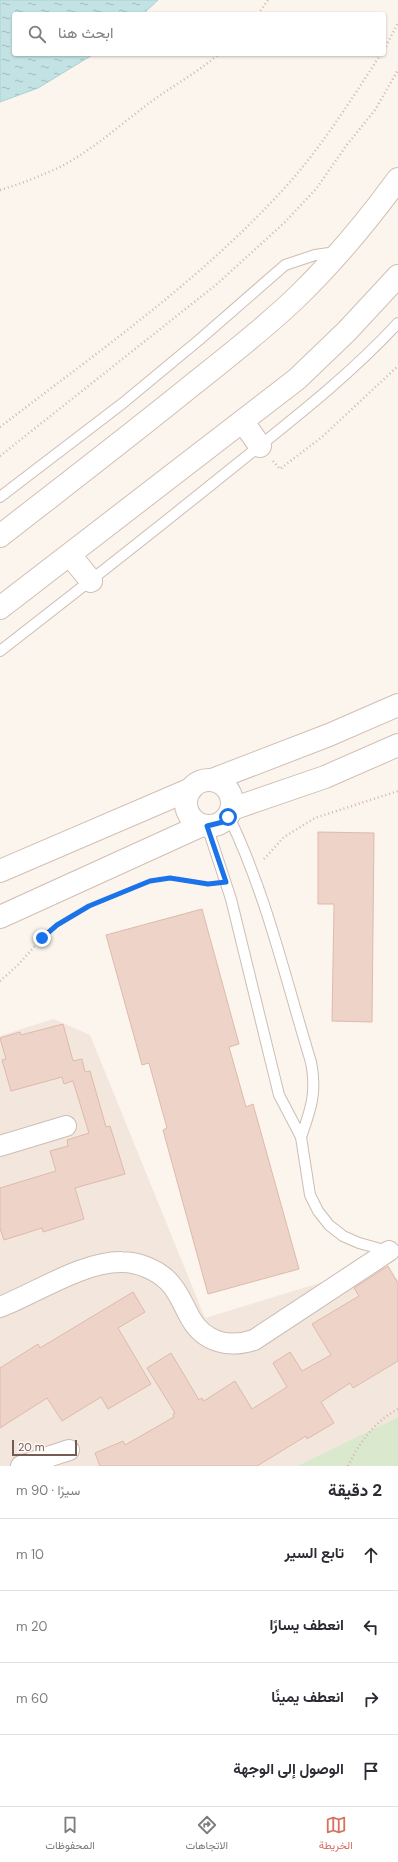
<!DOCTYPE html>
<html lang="ar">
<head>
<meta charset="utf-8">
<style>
	body { margin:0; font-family:"DM Sans",Vazirmatn,sans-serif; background:#f7f7f7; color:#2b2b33; direction:rtl }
	.scale { position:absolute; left:12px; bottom:10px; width:65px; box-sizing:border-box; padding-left:4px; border:2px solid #755b52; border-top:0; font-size:11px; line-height:14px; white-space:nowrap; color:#755b52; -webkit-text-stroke:3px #fef9f4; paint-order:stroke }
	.stop { position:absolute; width:12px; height:12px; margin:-9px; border:3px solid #1a73e8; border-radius:50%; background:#fff }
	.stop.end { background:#1a73e8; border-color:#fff; box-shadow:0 1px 4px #0008 }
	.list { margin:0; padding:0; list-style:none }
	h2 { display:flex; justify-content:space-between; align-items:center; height:52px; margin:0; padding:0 16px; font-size:17px }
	h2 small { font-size:13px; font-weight:400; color:#7c7c81 }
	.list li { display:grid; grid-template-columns:26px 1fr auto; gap:12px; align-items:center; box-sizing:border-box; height:72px; padding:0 16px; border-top:1px solid #e1e1e2 }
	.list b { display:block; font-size:15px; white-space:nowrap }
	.list em { font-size:13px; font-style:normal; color:#7c7c81 }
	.icon { flex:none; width:22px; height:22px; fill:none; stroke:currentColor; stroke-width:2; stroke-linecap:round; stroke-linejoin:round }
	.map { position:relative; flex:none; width:398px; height:1466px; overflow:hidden; direction:ltr }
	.search { position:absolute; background:#fff; box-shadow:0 1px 3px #0004; left:12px; right:12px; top:12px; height:44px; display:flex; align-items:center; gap:10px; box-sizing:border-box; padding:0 14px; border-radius:4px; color:#7c7c81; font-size:15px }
	.sheet { height:340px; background:#fff }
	nav { display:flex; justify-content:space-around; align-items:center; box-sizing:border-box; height:56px; border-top:1px solid #e1e1e2; background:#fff; font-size:11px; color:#7c7c81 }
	nav a { display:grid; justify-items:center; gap:2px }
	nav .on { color:#d77161 }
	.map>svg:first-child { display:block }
</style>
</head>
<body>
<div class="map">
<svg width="398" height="1466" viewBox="0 0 398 1466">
	<defs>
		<pattern id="water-ripples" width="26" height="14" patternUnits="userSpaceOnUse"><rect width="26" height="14" fill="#c3e2e4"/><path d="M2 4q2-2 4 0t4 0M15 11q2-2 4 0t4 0" fill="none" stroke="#a3babb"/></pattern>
	</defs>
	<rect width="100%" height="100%" fill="#fbf5ee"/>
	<path fill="#f2e6dd" d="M53 1019 90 1035 205 1318 382 1264 398 1280V1417L297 1466H0V1036Z"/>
	<path fill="#dae8cd" d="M398 1417V1466H297Z"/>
	<path fill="url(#water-ripples)" stroke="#aad2d4" d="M0 0H158L143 14H14V54H94L38 88 0 102Z"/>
	<g fill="#eed4c8" stroke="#dfb9aa">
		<path d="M318 832 374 833 372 1022 332 1021 334 904H318Z"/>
		<path d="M202 909 239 1044 229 1047 246 1107 253 1104 299 1269 208 1294 163 1130 167 1128 149 1063 142 1065 106 935Z"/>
		<path d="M63 1024 73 1061 82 1059 85 1072 90 1071 106 1127 110 1126 125 1174 75 1188 84 1219 43 1232 42 1228 4 1240 0 1228V1188L56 1171 50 1151 68 1146 67 1140 89 1133 73 1081 64 1084 62 1077 11 1091 2 1060 6 1059 0 1038 20 1032 21 1035Z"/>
		<path d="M388 1266 398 1283V1361L353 1388 350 1383 321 1402 334 1423 307 1439 306 1436 257 1466H100L95 1453 123 1441 125 1445 174 1417 173 1414 175 1413 147 1368 171 1353 199 1400 202 1398 204 1401 235 1381 252 1409 287 1387 273 1363 290 1352 302 1371 331 1355 312 1324 359 1296 354 1288Z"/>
		<path d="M133 1292 145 1312 118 1328 151 1384 108 1409 101 1397 62 1421 47 1398 0 1428V1368L38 1344 40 1348Z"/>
	</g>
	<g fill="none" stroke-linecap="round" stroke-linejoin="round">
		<defs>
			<g id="lane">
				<path d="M0 497 123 403 199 340 285 265 315 255 336 252"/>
				<path d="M0 651C80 589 159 527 237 464 293 419 349 376 398 323"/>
				<path d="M229 817C266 893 286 981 311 1062 317 1092 311 1109 301 1137"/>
				<path d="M207 826 231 899 279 1095 301 1137 310 1195 318 1211 329 1225 343 1236 359 1243 388 1251"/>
			</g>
			<g id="street">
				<path d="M0 1146 66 1126"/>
				<path d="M0 1307C36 1293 84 1261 122 1262 138 1262 158 1270 169 1282 179 1292 184 1307 191 1319 205 1343 230 1348 254 1340L389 1251"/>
				<path d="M21 1466 69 1450"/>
			</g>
			<g id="secondary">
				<path d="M243 422 260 446"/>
				<path d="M0 536C64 486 128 437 191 386 227 357 264 329 298 296 335 260 368 220 398 179"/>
				<path d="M70 555 91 581"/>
				<path d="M0 608 297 379 347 331 398 276"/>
				<circle cx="209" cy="803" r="23"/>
				<path d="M212 780 329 735 398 705"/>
				<path d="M232 809 325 777 398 745"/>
				<path d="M0 871 191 789"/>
				<path d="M0 917 200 826"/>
			</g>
		</defs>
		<use href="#lane" stroke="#cdbdb4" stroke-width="12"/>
		<use href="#street" stroke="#cdbdb4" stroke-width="22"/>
		<use href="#secondary" stroke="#d2beb4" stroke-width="24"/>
		<g stroke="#d3b7aa" stroke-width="2.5" stroke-dasharray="1 3" stroke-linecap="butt">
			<path d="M258 14 268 0"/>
			<path d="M384 50 398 23"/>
			<path d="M0 190C21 184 40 176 60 167 93 150 122 123 152 101 174 85 198 72 219 54"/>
			<path d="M0 427C103 348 211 273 296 175 328 137 354 95 381 54"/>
			<path d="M0 456 217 284 284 223 316 189 346 146 375 110 398 70"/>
			<path d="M273 461 280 469 322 437 398 366"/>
			<path d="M264 859 284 837 315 818 398 791"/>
			<path d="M0 981 17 966 42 938 57 925 89 906 159 878H180L210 884"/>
			<path d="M348 1466C359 1443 375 1421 398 1409"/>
		</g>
		<use href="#lane" stroke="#fff" stroke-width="10"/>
		<use href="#street" stroke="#fff" stroke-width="20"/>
		<use href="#secondary" stroke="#fff" stroke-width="22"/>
	</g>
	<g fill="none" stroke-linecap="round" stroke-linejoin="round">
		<path stroke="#1a73e8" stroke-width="5" d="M42 938 57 925 89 906 150 881 170 878 208 884 226 882 207 826 223 822 228 817"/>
	</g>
</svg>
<div class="scale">20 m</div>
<div class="stop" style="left:228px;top:817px"></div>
<div class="stop end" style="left:42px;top:938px"></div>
<div class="search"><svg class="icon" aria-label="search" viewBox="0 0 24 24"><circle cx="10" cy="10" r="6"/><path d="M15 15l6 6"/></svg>ابحث هنا</div>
</div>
<section class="sheet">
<h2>2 دقيقة<small>سيرًا · 90 m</small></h2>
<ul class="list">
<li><svg class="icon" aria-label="ahead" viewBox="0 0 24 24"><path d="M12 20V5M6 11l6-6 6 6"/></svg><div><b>تابع السير</b></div><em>10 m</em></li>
<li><svg class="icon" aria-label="left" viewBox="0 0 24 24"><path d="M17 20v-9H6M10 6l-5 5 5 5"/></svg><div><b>انعطف يسارًا</b></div><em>20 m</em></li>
<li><svg class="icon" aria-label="right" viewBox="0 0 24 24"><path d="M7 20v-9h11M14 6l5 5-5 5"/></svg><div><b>انعطف يمينًا</b></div><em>60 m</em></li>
<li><svg class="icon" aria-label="arrive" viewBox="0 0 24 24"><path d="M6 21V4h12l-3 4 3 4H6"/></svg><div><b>الوصول إلى الوجهة</b></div></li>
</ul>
</section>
<nav>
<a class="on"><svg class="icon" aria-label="map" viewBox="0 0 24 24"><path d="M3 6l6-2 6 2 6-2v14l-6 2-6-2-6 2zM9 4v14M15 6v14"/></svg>الخريطة</a>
<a><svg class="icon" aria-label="directions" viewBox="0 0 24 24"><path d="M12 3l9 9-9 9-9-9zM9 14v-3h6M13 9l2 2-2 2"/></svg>الاتجاهات</a>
<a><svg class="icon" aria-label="saved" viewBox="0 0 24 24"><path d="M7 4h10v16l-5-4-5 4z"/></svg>المحفوظات</a>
</nav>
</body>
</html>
